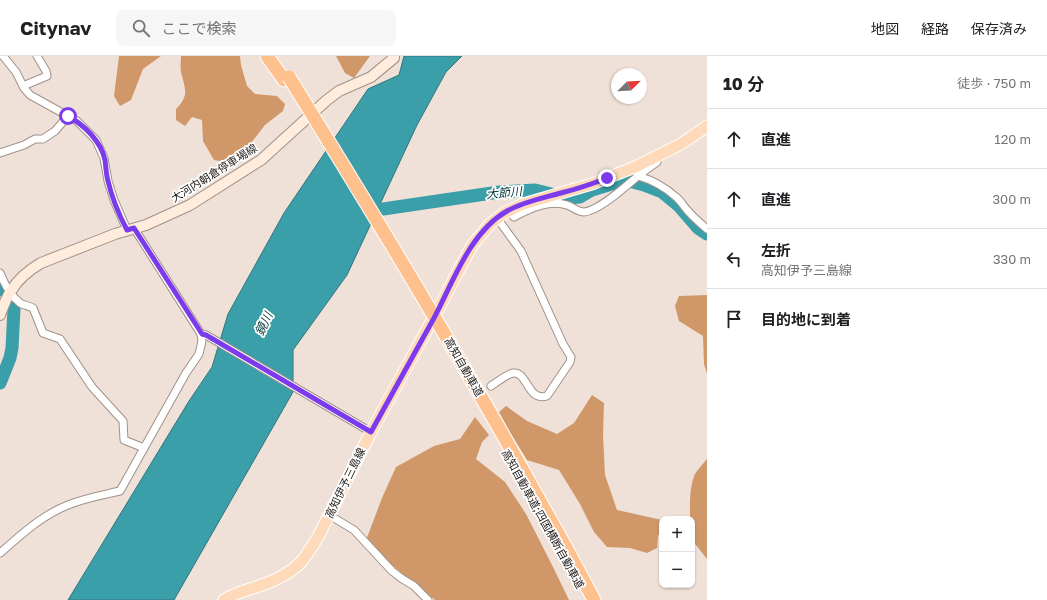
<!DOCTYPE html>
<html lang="ja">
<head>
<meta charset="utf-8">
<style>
	body { margin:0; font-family:"Golos Text","Noto Sans JP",sans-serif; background:#f6f6f6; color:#202124 }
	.controls { position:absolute; right:12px; bottom:12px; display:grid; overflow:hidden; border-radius:8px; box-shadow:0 1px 3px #0004 }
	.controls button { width:36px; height:36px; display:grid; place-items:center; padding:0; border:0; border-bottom:1px solid #e0e0e0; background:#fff; color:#202124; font:20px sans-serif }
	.compass { position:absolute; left:611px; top:12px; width:36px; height:36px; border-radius:50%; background:#fff; box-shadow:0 1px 3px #0004; rotate:66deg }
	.stop { position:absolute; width:12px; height:12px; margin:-9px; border:3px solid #7c3aed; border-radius:50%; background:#fff }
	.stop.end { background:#7c3aed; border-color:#fff; box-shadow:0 1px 4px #0008 }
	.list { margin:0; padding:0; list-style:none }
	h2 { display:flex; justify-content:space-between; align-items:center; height:52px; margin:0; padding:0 16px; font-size:17px }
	h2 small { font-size:13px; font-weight:400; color:#757577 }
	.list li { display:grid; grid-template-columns:26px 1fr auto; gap:12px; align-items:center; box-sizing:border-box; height:60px; padding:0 16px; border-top:1px solid #e0e0e0 }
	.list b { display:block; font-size:15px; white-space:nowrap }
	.list p { margin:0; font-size:13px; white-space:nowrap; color:#757577 }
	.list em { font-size:13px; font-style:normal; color:#757577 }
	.icon { flex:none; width:22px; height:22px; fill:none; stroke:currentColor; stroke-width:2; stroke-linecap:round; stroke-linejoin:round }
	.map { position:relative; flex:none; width:707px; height:544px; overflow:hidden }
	header { display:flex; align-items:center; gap:24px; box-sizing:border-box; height:56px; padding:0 20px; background:#fff; border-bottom:1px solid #e0e0e0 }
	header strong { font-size:19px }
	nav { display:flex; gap:22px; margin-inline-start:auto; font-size:14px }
	.search { width:280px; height:36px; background:#f6f6f6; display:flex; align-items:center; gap:10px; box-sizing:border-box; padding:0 14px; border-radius:8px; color:#757577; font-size:15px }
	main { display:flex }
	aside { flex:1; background:#fff }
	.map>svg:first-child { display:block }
</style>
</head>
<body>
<header>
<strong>Citynav</strong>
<div class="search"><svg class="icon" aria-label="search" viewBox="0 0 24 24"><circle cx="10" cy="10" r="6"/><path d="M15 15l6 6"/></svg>ここで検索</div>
<nav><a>地図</a><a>経路</a><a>保存済み</a></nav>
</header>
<main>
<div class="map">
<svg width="707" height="544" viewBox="0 0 707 544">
	<rect width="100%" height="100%" fill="#efe1d7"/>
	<g fill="#d09869">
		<path d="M119 0H161L143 13 131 44 120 50 114 40Z"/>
		<path d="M181 0H240L241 9 247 30 255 38 277 40 285 48 283 55 265 69 244 96 225 106 214 104 203 85 202 64 192 61 185 70 176 64V53C190 38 185 34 181 16 180 11 181 5 181 0Z"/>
		<path d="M336 0H370L354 22 345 17Z"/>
		<path d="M707 239V318L704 308 703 280 679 265 675 250 679 240Z"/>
		<path d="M592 339 604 347 603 379 605 419 617 454 662 464V479H658L657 492 647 497 630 492 607 491 594 476 580 448 559 414 527 404 509 375 499 356 506 350 527 365 557 378 574 367Z"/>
		<path d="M475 361 489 379 482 386 476 403 505 426 526 458 553 511 569 544H435L365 487 382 442 396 411 434 390 460 383Z"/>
		<path d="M707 403V503L692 484V463H690C690 448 689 432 695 418 698 413 703 408 707 403Z"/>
	</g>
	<path fill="#3a9fa9" stroke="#32777e" d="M404 0H462L446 16 417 69 347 219 293 294V336L174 544H68L189 345 212 311 228 258 284 157 368 33 399 19Z"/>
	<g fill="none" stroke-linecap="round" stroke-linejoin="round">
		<g stroke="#3a9fa9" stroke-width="13">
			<path d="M359 153H383L499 136 535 134 568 142 580 141 592 134 625 124 644 129 662 136 679 150 698 172 707 178"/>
			<path d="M0 232 1 234"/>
			<path d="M0 327 10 302 12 292 14 253 12 247"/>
		</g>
		<defs>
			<g id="minor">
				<path d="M3 0 16 16 24 32 30 39 77 65 96 84 104 102 108 125 114 144 127 174"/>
				<path d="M23 30 47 20 46 15 37 0"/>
				<path d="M0 97 24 89 35 83H43L55 75 68 60"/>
				<path d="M656 101 657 106 638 120C652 124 665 131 676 141 681 145 684 151 688 155 694 162 700 167 707 173"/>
				<path d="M508 154 514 161C529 153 550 143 567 149 573 151 578 156 584 156 599 155 626 130 638 120"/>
				<path d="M0 217C4 227 11 240 20 247 23 249 29 250 33 252L43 277 60 283 92 331 123 365 124 384 144 392"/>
				<path d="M201 278 206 279 371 376"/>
				<path d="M491 330C497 326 507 318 513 317 528 315 527 346 547 340L570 306 571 301 563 288 521 195 497 162"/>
				<path d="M329 459 354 474 392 515 401 522 414 530 428 544"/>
				<path d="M0 497C21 479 42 459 68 449 85 442 103 439 120 435L186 317 199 298 202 285 201 278 134 172"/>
			</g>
			<path id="secondary" d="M0 259C3 251 6 242 11 235 18 223 29 214 41 207L115 178 146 169 190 149 261 104 327 44 339 35 371 21 394 2V0"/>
			<path id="primary" d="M224 544C234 537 247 534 259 530 274 525 291 517 302 505 308 497 313 489 318 481L371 376 441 248 462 208 473 188 490 168 504 157 523 148 592 128 635 111 681 88 707 70"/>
			<g id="motorway">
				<path d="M267 0 284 24"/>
				<path d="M503 379 570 499 594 544"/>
			</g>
		</defs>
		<use href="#minor" stroke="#9f9289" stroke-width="9"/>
		<use href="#secondary" stroke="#9f9289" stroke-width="12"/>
		<use href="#primary" stroke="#fff" stroke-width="13"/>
		<use href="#motorway" stroke="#fff" stroke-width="15"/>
		<use href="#minor" stroke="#fff" stroke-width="7"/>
		<use href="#secondary" stroke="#ffecdd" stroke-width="10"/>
		<use href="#primary" stroke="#fedabb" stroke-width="11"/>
		<use href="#motorway" stroke="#fec18e" stroke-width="13"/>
		<defs>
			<path id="motorway-bridge" d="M289 21C362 139 434 258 503 379"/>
		</defs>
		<use href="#motorway-bridge" stroke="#fff" stroke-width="15" stroke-linecap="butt"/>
		<use href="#motorway-bridge" stroke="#fec18e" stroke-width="13"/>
	</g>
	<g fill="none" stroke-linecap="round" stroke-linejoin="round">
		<path stroke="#7c3aed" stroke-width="5" d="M68 60C84 69 101 85 105 104 106 111 106 118 108 125 112 142 119 159 127 174L134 172 202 278 206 279 371 376C392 338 413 300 434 262 453 226 470 176 507 155 523 146 543 142 561 137 577 133 592 128 607 122"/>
	</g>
	<g text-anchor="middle" stroke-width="3.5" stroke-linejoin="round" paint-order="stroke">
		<g font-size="11" fill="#201b18" stroke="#fff">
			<text transform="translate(214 117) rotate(-32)" y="4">大河内朝倉停車場線</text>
			<text transform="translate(464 311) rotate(60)" y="4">高知自動車道</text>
			<text transform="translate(345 427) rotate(-64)" y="4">高知伊予三島線</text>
			<text transform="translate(543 463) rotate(61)" y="4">高知自動車道;四国横断自動車道</text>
		</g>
		<g font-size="12" font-style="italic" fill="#023438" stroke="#fff">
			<text transform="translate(504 137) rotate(-5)" y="4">大節川</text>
			<text transform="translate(264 268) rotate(-65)" y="4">鏡川</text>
		</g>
	</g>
</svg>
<div class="controls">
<button>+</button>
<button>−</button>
</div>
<svg class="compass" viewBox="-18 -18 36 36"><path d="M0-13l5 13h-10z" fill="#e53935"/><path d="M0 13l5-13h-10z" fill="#757577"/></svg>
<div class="stop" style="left:68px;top:60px"></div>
<div class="stop end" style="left:607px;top:122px"></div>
</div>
<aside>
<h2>10 分<small>徒歩 · 750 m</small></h2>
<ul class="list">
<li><svg class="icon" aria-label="ahead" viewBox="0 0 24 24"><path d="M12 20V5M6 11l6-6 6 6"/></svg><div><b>直進</b></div><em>120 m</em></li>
<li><svg class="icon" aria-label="ahead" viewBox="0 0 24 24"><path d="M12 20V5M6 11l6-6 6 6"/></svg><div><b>直進</b></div><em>300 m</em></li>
<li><svg class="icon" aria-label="left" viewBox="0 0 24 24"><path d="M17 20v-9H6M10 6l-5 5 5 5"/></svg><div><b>左折</b><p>高知伊予三島線</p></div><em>330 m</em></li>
<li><svg class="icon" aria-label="arrive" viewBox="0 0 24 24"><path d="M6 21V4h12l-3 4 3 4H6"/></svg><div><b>目的地に到着</b></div></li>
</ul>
</aside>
</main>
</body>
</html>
